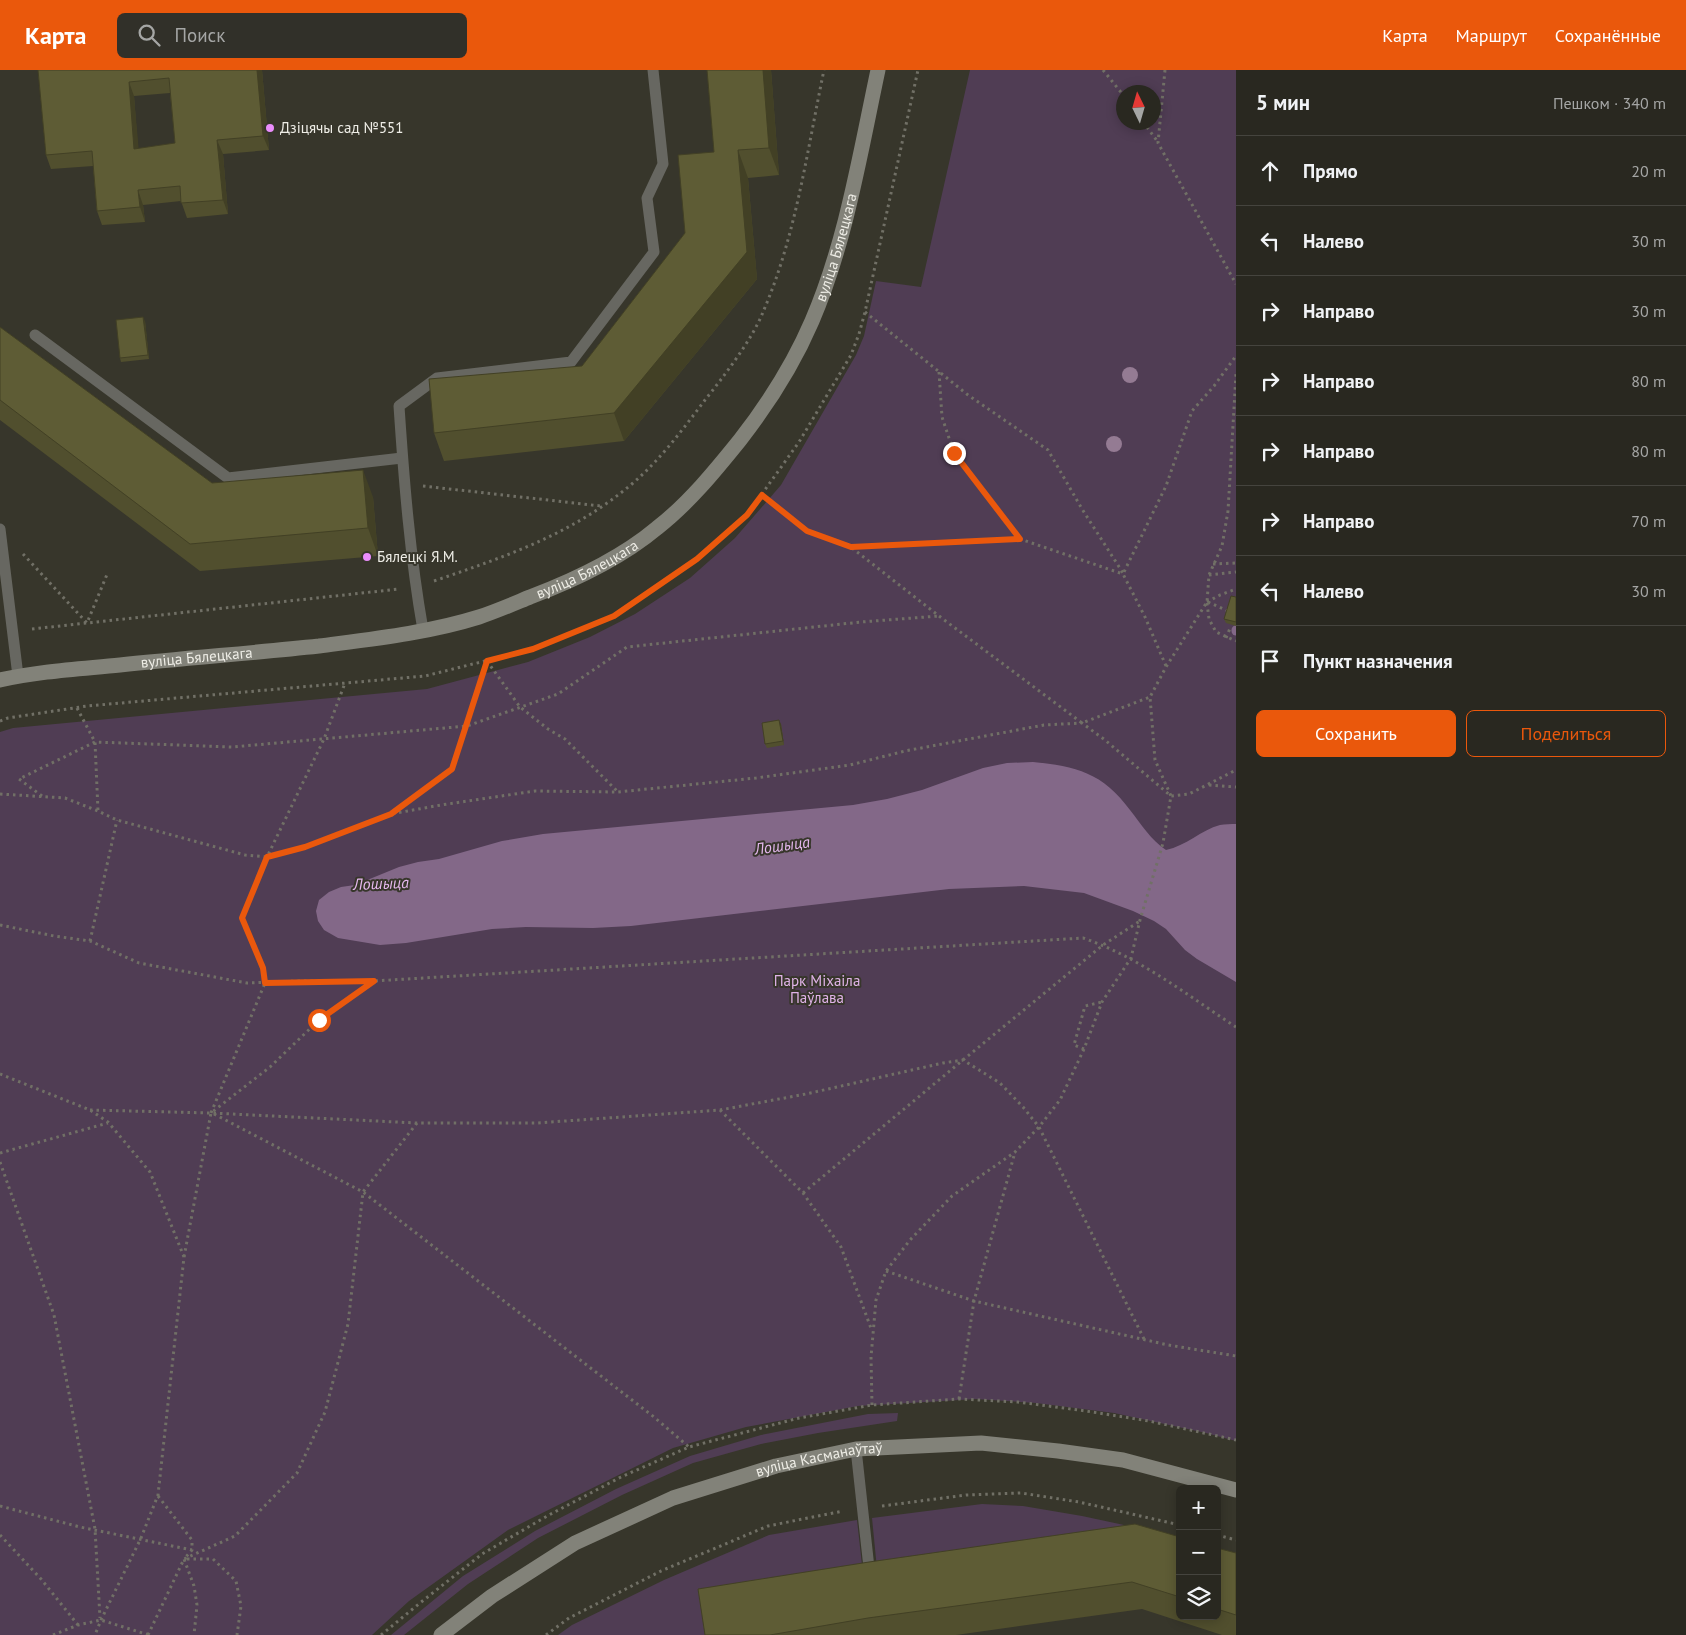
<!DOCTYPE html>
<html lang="ru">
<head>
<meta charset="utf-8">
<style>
	body { margin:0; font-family:"PT Sans",sans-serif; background:#313029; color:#f1f3f6 }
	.controls { position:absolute; right:15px; bottom:15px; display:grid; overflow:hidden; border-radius:8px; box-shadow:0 2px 12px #0003 }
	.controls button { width:45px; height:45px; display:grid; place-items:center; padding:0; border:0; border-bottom:1px solid #45443e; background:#292820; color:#f1f3f6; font:25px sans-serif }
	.compass { position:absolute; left:1116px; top:15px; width:45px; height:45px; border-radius:50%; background:#292820; box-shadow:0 2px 12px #0003; rotate:355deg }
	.stop { position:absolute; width:15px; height:15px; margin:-11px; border:4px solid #ea580c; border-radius:50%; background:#fff }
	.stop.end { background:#ea580c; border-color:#fff; box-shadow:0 1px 5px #0008 }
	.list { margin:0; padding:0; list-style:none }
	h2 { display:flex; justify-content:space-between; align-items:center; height:65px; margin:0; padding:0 20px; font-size:21px }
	h2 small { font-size:16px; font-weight:400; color:#a5a6a5 }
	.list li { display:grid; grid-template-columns:32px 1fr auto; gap:15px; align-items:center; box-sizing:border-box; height:70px; padding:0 20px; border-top:1px solid #45443e }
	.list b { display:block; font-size:19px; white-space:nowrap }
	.list em { font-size:16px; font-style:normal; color:#a5a6a5 }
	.actions { display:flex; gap:10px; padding:15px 20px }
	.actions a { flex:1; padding:11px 0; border:1px solid #ea580c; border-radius:8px; text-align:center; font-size:18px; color:#ea580c }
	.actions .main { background:#ea580c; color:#fff }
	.icon { flex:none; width:28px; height:28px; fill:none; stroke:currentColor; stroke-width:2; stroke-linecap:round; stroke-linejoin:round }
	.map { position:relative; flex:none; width:1236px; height:1565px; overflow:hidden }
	header { display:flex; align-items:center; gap:30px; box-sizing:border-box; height:70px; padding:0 25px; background:#ea580c; color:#fff }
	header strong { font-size:24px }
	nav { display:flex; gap:28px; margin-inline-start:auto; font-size:18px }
	.search { width:350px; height:45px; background:#313029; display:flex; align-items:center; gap:12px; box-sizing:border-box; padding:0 18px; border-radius:8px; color:#a5a6a5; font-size:19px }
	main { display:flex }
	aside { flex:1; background:#292820 }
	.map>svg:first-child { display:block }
</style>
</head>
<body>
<header>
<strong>Карта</strong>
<div class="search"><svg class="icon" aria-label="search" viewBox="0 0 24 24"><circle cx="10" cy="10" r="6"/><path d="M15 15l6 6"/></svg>Поиск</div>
<nav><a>Карта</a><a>Маршрут</a><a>Сохранённые</a></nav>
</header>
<main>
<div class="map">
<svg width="1236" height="1565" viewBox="0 0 1236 1565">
	<rect width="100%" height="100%" fill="#37362b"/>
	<g fill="#503d54" fill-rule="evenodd">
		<path d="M970 0H1236V1371L1206 1363 1114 1343 1036 1333 976 1329 858 1336 746 1357 673 1378 508 1460 409 1531 372 1565H0V662L13 658 427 619 528 592 590 567 635 544 690 508 735 468 781 415 856 285 864 266 876 211 921 217ZM1124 22H1154V52H1124Z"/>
		<path d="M898 1343 897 1351 818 1363 761 1374 693 1393 622 1425 538 1468 468 1514 404 1565H391L463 1506 535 1461 616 1419 690 1386 761 1365 868 1344Z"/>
		<path d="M982 1434 1023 1436 1082 1446 1180 1467V1491L879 1519 872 1448Z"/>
		<path d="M857 1450 865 1522 711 1565H558L572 1555 664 1510 769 1465Z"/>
	</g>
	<path fill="#836888" d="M1033 692C1076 696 1103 703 1130 740 1141 754 1151 770 1166 780 1186 776 1201 760 1220 755 1225 754 1231 754 1236 754V912L1197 889 1185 880 1166 859 1154 851 1133 841 1084 823 1024 816 949 819 631 856 593 858 526 857 492 859 406 873 380 875 338 868 324 860 318 851 316 841 319 830 329 822 341 817 355 815 399 797 418 792 439 789 502 771 543 764 853 735 887 729 922 720 983 698 1007 693Z"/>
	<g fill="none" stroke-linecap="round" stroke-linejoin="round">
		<path stroke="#836888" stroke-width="9" d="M1236 561V560"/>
		<g stroke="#717066" stroke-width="3" stroke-dasharray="2.5 4" stroke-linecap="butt">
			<path d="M1103 0 1124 26"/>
			<path d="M1165 0 1158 73 1236 214"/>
			<path d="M1143 52 1158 72"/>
			<path d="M865 242 968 325 1048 380 1082 439 1123 503"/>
			<path d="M939 302 942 347 954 383 1020 469"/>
			<path d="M423 416 601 436"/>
			<path d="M762 425 807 461 851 477 1020 469 1123 504"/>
			<path d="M852 478 939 546 1082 653 1150 627"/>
			<path d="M23 484 87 553 108 502"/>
			<path d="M1213 494 1236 493"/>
			<path d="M1209 505 1236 502"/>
			<path d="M434 511C507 486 573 464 633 413 661 389 683 359 705 330 724 306 752 270 763 242 796 166 807 81 824 0"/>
			<path d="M1207 532 1220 525 1236 519"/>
			<path d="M1208 532 1228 541"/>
			<path d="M1207 533 1209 549 1216 562 1236 571"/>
			<path d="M32 559 399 519"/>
			<path d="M1226 568 1231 556"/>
			<path d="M487 591 520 637 548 659 565 669 618 722"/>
			<path d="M1166 596 1145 547 1123 504 1166 416 1192 341 1214 316 1236 286"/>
			<path d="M77 638 95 672 98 741"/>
			<path d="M0 651 8 648 87 636 425 606 533 579 614 546 697 489 747 445 799 372 851 285 859 264 865 242 918 0"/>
			<path d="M1209 715 1236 717"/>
			<path d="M0 724 65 728 98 741 117 750 245 785 267 787 305 777 391 744 441 735 535 721 618 722 756 708 850 695 905 681 1044 655 1082 653 1105 670 1171 726 1189 724 1236 700"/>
			<path d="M42 726 19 709 95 672 232 677 467 656 558 624 627 577 861 552 939 546"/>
			<path d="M393 742 453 699 487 592"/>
			<path d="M0 855 54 866 90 871 139 893 247 913 300 911H374L1083 868C1139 887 1187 925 1236 957"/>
			<path d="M90 871 117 750"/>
			<path d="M1084 979 1074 975 1085 936 1102 932"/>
			<path d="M0 1004 90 1040 108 1052 150 1102 184 1187 158 1425 141 1468 101 1550 95 1565"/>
			<path d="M90 1040 211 1043 417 1053H537L720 1040 806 1024 943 993 963 990 1000 1013 1023 1037 1039 1057 1144 1269"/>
			<path d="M720 1040 803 1123 841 1177 872 1261"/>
			<path d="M211 1043 265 913 263 898 242 848 267 787 324 669 345 613"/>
			<path d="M214 1044 363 1122 654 1347 689 1377"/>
			<path d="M0 1083 108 1053"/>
			<path d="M0 1092 54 1245 95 1459 100 1548"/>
			<path d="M803 1123 963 990 1103 875 1140 851"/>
			<path d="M184 1187 211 1043 270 997 319 950 374 911"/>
			<path d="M886 1201 974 1231 1168 1275 1236 1286"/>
			<path d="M959 1329 974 1231 1015 1082"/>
			<path d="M872 1335 871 1287 876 1230 886 1201 910 1170 952 1126 1015 1082 1039 1057 1060 1030 1084 979 1102 932 1131 888 1140 850 1163 773 1171 726 1155 690 1150 627 1166 597 1207 532 1209 505 1222 476 1228 441 1236 304"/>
			<path d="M158 1426 192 1470V1480L184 1489 194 1516 197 1535 194 1565"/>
			<path d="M0 1436 80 1457 192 1480"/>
			<path d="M882 1436 966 1425 1021 1423 1079 1432 1180 1455"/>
			<path d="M0 1465 41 1509 78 1555"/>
			<path d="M1217 1465 1236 1470"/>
			<path d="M187 1489H213L236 1511 241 1536 237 1565"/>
			<path d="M53 1565 78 1555 101 1550 149 1565"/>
			<path d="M148 1565 184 1489 235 1466 297 1403 325 1342 348 1254 363 1122 417 1053"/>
			<path d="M381 1565 420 1533 482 1484 549 1445 621 1407 689 1377 799 1348 872 1335 959 1329 1018 1332 1086 1341 1149 1351 1236 1370"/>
			<path d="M546 1565 569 1548 661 1501 768 1456 843 1441"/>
		</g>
		<g stroke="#676761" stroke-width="11">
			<path d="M35 265 228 408 402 388"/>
			<path d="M0 459 18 606"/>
			<path d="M423 560C410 486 404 411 399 336L437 308 571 292 654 182 647 128 663 94 653 0"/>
			<path d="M856 1379 870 1507"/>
		</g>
		<g stroke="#828279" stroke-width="15">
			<path id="s1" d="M0 610C40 601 80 599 120 595 186 588 253 583 319 576 372 569 428 563 479 547 497 541 513 534 530 527 575 510 620 489 657 458 689 433 715 401 740 370 768 334 794 293 812 251 846 172 860 84 878 0"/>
			<path id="s2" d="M441 1565 492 1526 575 1473 673 1428 776 1396 856 1379 981 1373 1058 1381 1123 1390 1236 1420"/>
		</g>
	</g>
	<g fill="#947b93">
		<circle cx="1130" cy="305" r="8"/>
		<circle cx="1114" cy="374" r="8"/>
	</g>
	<g fill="#514f2e" fill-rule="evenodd">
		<path d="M38 0H262L269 80 223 84 228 144 187 148 181 131 143 135 145 152 102 155 97 141 93 96 51 99 46 85ZM170 23 175 73 138 79 134 26Z"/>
		<path d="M771 0 779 105 748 108 757 209 624 371 444 391 434 363 582 296 685 163 714 82Z"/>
		<path d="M145 251 149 289 121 292 120 288Z"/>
		<path d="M0 257 212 413 373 427 378 486 200 501 0 350Z"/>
		<path d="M1236 527V556L1226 553 1224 549Z"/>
		<path d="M781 654 784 675 767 678 765 674Z"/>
		<path d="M1180 1467V1546H1217V1478L1236 1483V1565H1222L1142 1539 956 1565H705Z"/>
	</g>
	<g fill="#424025">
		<path d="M257 0H262L269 80 263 66Z"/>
		<path d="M763 0H771L779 105 769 78Z"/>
		<path d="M129 12 134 26 140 94 134 79Z"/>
		<path d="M217 70 223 84 228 144 223 130Z"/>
		<path d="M738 80 748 108 757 209 624 371 614 343Z"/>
		<path d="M138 120 143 135 145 152 140 137Z"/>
		<path d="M143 247 145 251 149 289 148 285Z"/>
		<path d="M363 400 373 427 378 486 368 458Z"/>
		<path d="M779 650 781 654 784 675 783 671Z"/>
	</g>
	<g fill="#5e5c35" stroke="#424025" fill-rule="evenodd">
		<path d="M38 0H257L263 66 217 70 223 130 181 133 180 116 138 120 140 137 97 141 92 81 46 85ZM169 8 175 73 134 79 129 12Z"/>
		<path d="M707 0H763L769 78 738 80 747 182 614 343 434 363 429 309 582 296 685 163 678 85 714 82Z"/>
		<path d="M143 247 148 285 120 288 116 250Z"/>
		<path d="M0 257 212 413 363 400 368 458 190 474 0 330Z"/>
		<path d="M1231 526 1236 527V552L1224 549Z"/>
		<path d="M779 650 783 671 765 674 762 653Z"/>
		<path d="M1135 1454 1180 1467V1527L1132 1512 868 1548 770 1565H705L698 1519 869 1492Z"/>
		<path d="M1217 1478 1236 1483V1545L1217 1539Z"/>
	</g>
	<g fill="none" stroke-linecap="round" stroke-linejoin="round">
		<path stroke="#ea580c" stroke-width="6" d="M319 950 374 911 265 913 263 898 242 848 267 787 305 777 391 744 452 699 487 591 533 579 614 546 697 489 747 445 762 425 807 461 851 477 1020 469 954 383"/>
	</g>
	<g fill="#eb8dfc" stroke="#37362b" stroke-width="2">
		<circle cx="270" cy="58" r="5"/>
		<circle cx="367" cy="487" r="5"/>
	</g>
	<g text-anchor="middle" stroke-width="4" stroke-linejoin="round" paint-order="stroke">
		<g font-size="15" fill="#eeede6" stroke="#37362b" text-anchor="start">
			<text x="280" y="63">Дзіцячы сад №551</text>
			<text x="377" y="492">Бялецкі Я.М.</text>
		</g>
		<g font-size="15" fill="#eeede6" stroke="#37362b">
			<text dy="5" stroke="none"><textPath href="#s1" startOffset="1022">вуліца Бялецкага</textPath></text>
			<text dy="5" stroke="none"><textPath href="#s1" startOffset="602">вуліца Бялецкага</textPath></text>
			<text dy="5" stroke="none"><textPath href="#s1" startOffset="198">вуліца Бялецкага</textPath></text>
			<text dy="5" stroke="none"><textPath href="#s2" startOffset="422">вуліца Касманаўтаў</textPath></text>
		</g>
		<g font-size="15" fill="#e0b3e8" stroke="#37362b">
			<text x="817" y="916">Парк Міхаіла<tspan x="817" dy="17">Паўлава</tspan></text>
		</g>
		<g font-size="16" font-style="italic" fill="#e5b8ee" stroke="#37362b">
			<text transform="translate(782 775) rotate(-8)" y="6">Лошыца</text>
			<text transform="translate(381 813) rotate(-2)" y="6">Лошыца</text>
		</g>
	</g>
</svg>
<div class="controls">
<button>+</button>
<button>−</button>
<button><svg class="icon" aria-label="layers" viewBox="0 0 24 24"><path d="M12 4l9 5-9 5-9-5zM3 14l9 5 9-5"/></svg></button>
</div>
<svg class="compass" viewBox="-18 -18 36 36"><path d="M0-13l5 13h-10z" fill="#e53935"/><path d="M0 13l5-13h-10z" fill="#a5a6a5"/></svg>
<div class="stop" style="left:319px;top:950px"></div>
<div class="stop end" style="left:954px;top:383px"></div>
</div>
<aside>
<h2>5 мин<small>Пешком · 340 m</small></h2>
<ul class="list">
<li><svg class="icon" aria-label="ahead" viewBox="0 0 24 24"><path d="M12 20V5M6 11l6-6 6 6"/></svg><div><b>Прямо</b></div><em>20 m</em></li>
<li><svg class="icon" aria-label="left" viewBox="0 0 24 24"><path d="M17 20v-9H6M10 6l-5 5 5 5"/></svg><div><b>Налево</b></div><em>30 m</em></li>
<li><svg class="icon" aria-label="right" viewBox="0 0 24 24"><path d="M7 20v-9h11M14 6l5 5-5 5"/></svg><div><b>Направо</b></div><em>30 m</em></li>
<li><svg class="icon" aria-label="right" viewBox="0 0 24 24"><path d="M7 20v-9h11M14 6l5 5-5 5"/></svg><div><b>Направо</b></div><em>80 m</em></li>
<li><svg class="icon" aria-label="right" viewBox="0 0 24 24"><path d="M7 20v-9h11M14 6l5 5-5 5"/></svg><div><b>Направо</b></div><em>80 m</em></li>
<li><svg class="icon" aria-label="right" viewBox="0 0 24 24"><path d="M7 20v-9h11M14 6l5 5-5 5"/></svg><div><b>Направо</b></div><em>70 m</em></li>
<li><svg class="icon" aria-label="left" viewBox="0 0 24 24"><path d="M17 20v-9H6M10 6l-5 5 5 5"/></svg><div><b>Налево</b></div><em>30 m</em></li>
<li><svg class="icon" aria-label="arrive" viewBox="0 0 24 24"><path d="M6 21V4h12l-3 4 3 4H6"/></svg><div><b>Пункт назначения</b></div></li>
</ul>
<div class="actions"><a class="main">Сохранить</a><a>Поделиться</a></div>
</aside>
</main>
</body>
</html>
